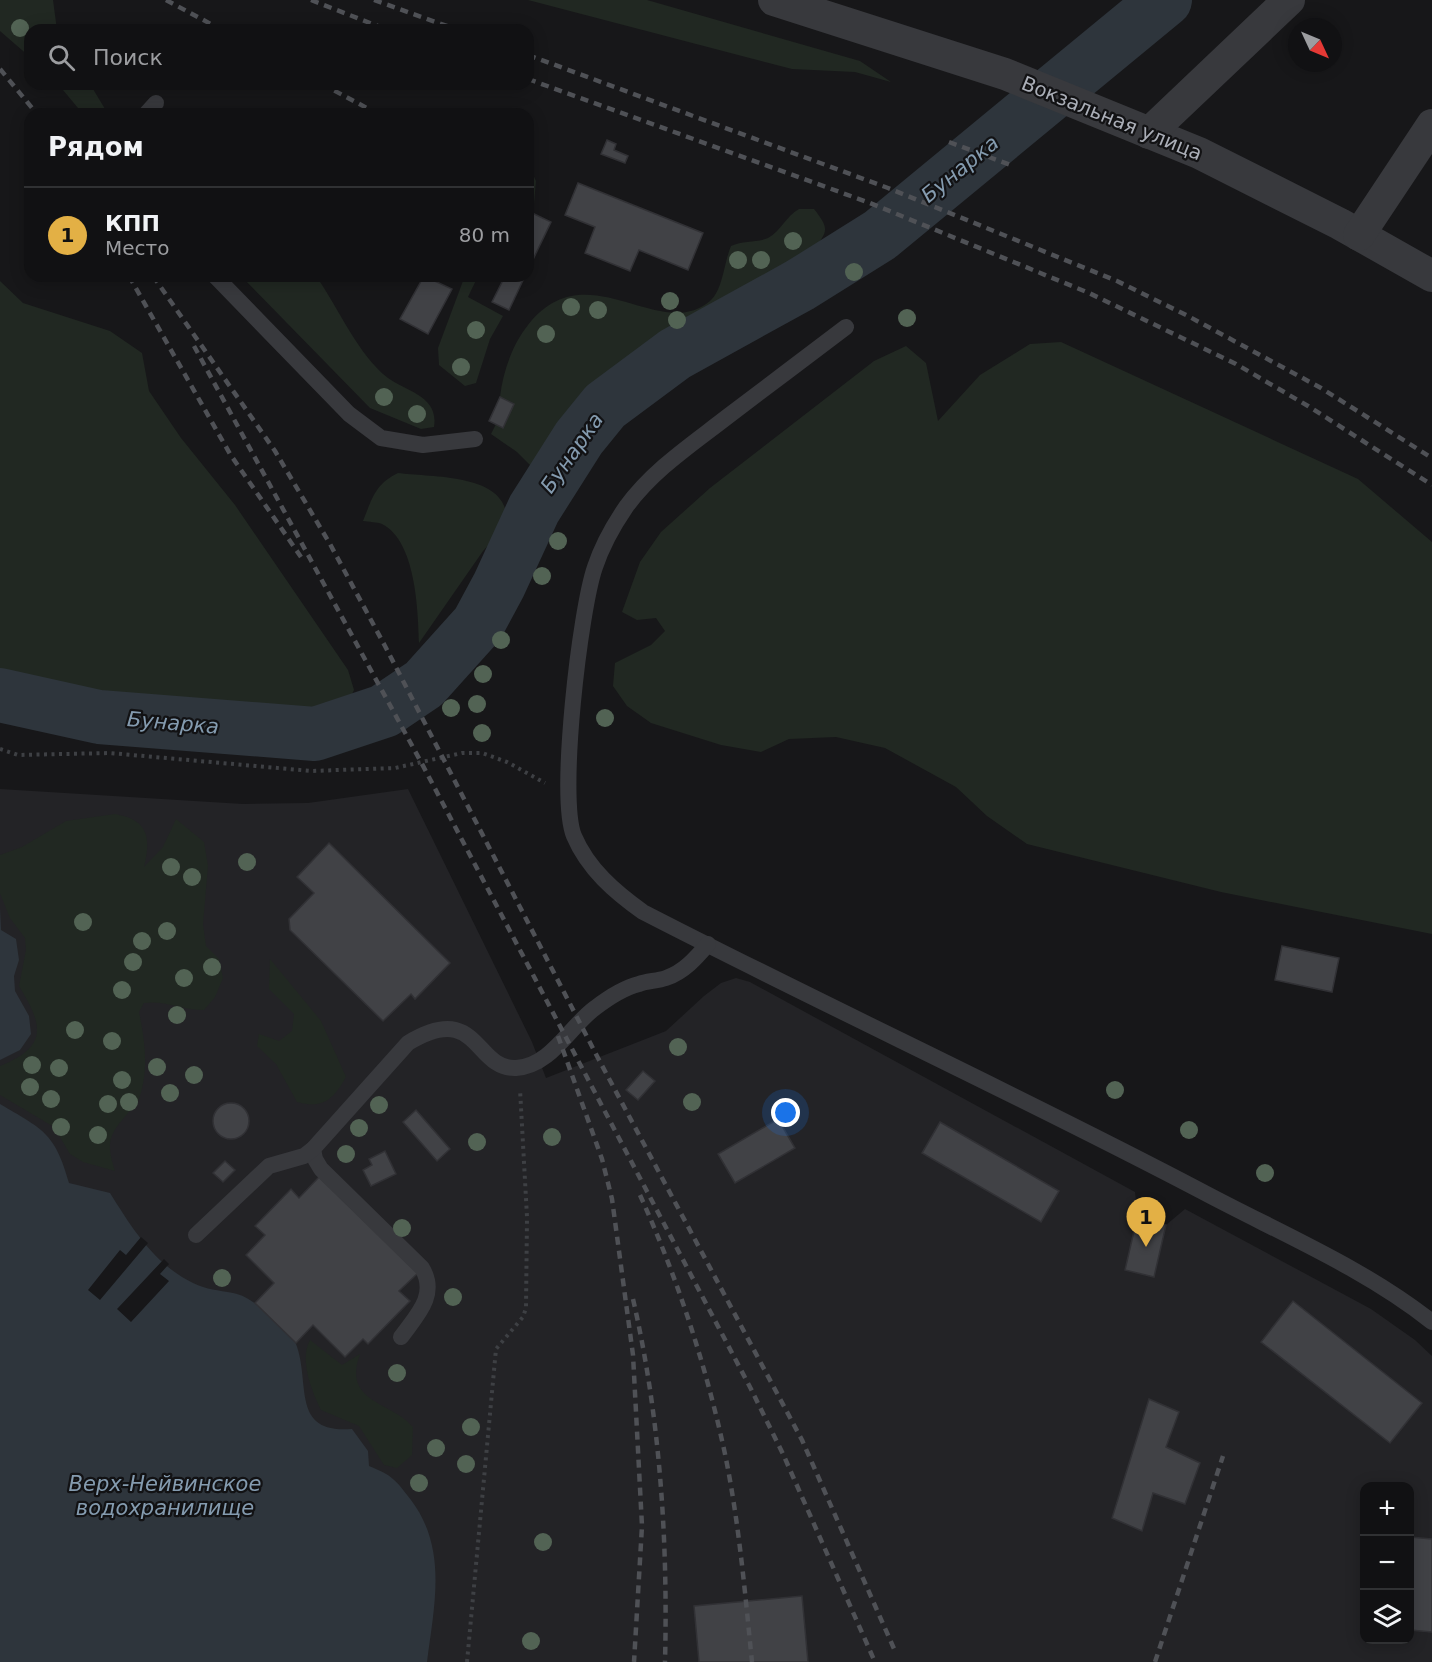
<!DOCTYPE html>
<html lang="ru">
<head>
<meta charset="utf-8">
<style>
	body { margin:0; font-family:"DejaVu Sans",sans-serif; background:#1a1a1c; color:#f1f3f6 }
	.controls { position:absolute; right:18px; bottom:18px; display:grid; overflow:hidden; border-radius:12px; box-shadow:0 3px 15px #0003 }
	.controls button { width:54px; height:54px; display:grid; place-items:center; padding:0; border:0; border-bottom:2px solid #303133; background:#111113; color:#f1f3f6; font:30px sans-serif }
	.compass { position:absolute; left:1288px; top:18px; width:54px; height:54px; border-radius:50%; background:#111113; box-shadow:0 3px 15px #0003; rotate:134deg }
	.you { position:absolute; left:786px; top:1113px; width:21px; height:21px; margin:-15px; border:4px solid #fff; border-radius:50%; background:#1a73e8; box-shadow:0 0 0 9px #1a73e833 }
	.badge { display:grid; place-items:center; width:39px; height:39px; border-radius:50%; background:#e3b045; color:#111; font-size:20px; font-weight:700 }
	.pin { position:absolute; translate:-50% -50px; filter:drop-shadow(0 2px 3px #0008) }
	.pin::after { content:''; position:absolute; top:32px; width:21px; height:18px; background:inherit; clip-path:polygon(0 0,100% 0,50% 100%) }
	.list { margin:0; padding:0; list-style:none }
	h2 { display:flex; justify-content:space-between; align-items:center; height:78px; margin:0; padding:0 24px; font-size:26px }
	h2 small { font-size:20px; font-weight:400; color:#9c9da0 }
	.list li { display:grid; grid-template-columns:39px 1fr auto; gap:18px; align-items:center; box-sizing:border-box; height:96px; padding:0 24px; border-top:2px solid #303133 }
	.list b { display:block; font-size:22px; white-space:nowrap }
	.list p { margin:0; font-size:20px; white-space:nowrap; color:#9c9da0 }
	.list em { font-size:20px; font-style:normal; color:#9c9da0 }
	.icon { flex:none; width:33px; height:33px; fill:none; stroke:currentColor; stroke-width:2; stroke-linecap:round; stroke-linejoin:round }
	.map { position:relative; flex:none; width:1432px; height:1662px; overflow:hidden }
	.search { position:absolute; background:#111113; box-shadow:0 3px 15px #0003; left:24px; top:24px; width:510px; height:66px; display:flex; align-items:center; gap:15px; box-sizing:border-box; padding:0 21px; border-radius:18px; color:#9c9da0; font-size:22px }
	.panel { position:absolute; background:#111113; box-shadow:0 3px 15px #0003; left:24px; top:108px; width:510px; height:174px; border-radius:18px }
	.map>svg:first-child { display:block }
</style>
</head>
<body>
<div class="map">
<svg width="1432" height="1662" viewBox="0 0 1432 1662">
	<rect width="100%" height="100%" fill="#171719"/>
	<path fill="#232326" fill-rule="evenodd" d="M0 789 243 804 308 803 408 789 532 1042 546 1078 666 1031 704 996 721 983 736 978 750 982 1135 1192 1138 1218 1166 1225 1185 1209 1371 1309 1415 1340 1432 1356V1662H0ZM1364 1486H1410V1640H1364Z"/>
	<g fill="#212822">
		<path d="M0 0H53L57 30H30V57L0 31Z"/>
		<path d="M528 0H647L860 61 891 82 855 72 792 69Z"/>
		<path d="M58 84H90L108 114H83Z"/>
		<path d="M528 164 536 181 534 204 528 201Z"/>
		<path d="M799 209H814C830 229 828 232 812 251 746 300 667 332 605 387 592 399 578 414 568 428 557 442 552 464 534 469L517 452 491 434 496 424 503 428 514 404 500 397C503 372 512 345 528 325 587 250 659 344 710 301 723 290 724 262 731 246 743 240 756 243 768 238 781 231 786 216 799 209Z"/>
		<path d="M241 276H316C338 307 358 355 388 378 407 392 439 396 434 427L421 429 370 408Z"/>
		<path d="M454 276H478L468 297 503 316 490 339 476 383 465 386 439 365 438 348 463 281Z"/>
		<path d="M0 281 23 303 110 331 142 353 149 391 181 438 235 505 348 670 354 690 348 702 333 709 237 706 97 694 0 672Z"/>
		<path d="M1061 342 1358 479 1432 542V934L1221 892 1027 844 987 816 956 787 885 748 836 737 789 739 761 752 721 745 651 723 627 706 613 686 615 663 651 645 665 631 656 618 637 620 622 612 640 562 661 532 710 488 874 361 906 346 926 363 938 421 980 375 1030 344Z"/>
		<path d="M398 473C428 477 494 474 505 508 507 513 506 521 506 526L483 551 419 643C418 611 416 541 382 524 377 522 369 522 363 521 372 499 375 484 398 473Z"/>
		<path d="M115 814C149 820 151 838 144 867L163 847 176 819 204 842 208 866 203 924 206 946 219 959 223 978 215 997 204 1010C183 1010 165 1000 144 1003L139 1012C145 1040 149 1071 139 1099 137 1105 132 1109 128 1113 108 1136 106 1142 115 1171L83 1162 70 1154 54 1127 0 1095V1066C50 1046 42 1024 19 986L26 950 25 938 10 918 0 893V855L22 847 66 821Z"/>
		<path d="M270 959 321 1021 346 1077C333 1100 323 1109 297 1102L276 1064 257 1046 259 1034 279 1041 292 1031 294 1014 269 989Z"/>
		<path d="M310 1340 342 1365 360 1354C342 1403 391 1401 413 1427L412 1455 397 1468 384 1465 359 1426 321 1410C312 1392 299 1359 310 1340Z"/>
	</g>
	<g fill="#2e353c">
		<path d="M0 908 1 930 16 939 19 960 14 976 15 991 29 1016 31 1034 20 1050 0 1060Z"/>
		<path d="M0 1104C42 1129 55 1132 69 1183L110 1193C132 1228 154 1264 193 1283 207 1290 218 1290 233 1293 254 1297 269 1317 284 1331 287 1335 294 1339 296 1344 311 1383 290 1434 352 1429L368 1451 369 1466C393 1476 395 1479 411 1500 448 1549 434 1606 427 1662H0Z"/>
	</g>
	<g fill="#171719">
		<path d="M141 1237 148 1243 100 1300 88 1290 120 1250 126 1255Z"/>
		<path d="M164 1259 169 1264 160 1274 169 1281 131 1322 117 1309Z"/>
	</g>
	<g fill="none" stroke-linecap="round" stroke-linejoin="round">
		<path stroke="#2e353c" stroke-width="54" d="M0 695 99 717 315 734 384 711 424 684 478 624 499 585 534 509 579 438 605 406 675 354 800 285 880 235 1165 0"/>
	</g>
	<g fill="#414246" stroke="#313135" stroke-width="1.5">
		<path d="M607 140 616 144 614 150 628 156 625 163 601 154Z"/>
		<path d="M578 183 703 233 688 270 639 250 630 271 585 253 595 227 565 215Z"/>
		<path d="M528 211 551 222 528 270Z"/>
		<path d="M424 276 452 289 428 334 400 319Z"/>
		<path d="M525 276 509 310 492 302 502 282 491 276Z"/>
		<path d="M500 397 514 404 503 428 489 421Z"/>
		<path d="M329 843 450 963 415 999 411 994 383 1021 290 930 289 919 314 893 297 877Z"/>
		<path d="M1282 946 1339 958 1332 992 1275 980Z"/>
		<path d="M643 1071 655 1081 638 1100 626 1090Z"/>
		<circle cx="231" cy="1121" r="18"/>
		<path d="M416 1110 450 1149 437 1161 403 1122Z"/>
		<path d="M778 1119 795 1148 735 1183 718 1154Z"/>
		<path d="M940 1122 1059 1191 1041 1222 922 1153Z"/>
		<path d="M385 1151 396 1174 371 1186 363 1170 372 1165 369 1159Z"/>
		<path d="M225 1161 235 1170 223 1182 213 1173Z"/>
		<path d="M319 1177 418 1273 399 1291 410 1301 368 1344 363 1339 345 1357 313 1325 296 1343 255 1303 274 1283 246 1255 265 1235 255 1226 291 1189 299 1198Z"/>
		<path d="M1137 1218 1166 1225 1154 1277 1125 1270Z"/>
		<path d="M1293 1301 1422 1403 1390 1443 1261 1342Z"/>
		<path d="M1149 1399 1179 1412 1166 1447 1200 1463 1185 1504 1153 1493 1142 1531 1112 1518Z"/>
		<path d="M1410 1537 1432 1539V1632L1410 1630Z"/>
		<path d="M802 1596 808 1662H699L694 1606Z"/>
	</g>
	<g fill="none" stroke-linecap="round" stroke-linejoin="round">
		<g stroke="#3e4044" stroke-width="4" stroke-dasharray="3 4.5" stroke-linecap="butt">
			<path d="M0 749 18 755 110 753 311 771 395 768 462 753H482L507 762 545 783"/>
			<path d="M467 1662 496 1349 523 1317 526 1308 527 1217 520 1089"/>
		</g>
		<g stroke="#38393d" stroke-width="16">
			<path d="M146 114 156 103"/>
			<path d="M215 276 349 414 381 438 423 445 475 439"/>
			<path d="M846 327C806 357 767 387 727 417 691 445 653 470 626 507 613 526 602 546 595 567 580 610 558 797 574 836 588 869 615 892 643 912 829 1008 1019 1095 1203 1192 1280 1233 1364 1268 1432 1322"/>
			<path d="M313 1149 315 1159 321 1169 422 1268C438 1295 417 1315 401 1337"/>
			<path d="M196 1235 269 1166 304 1156 313 1149 408 1043C479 1000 474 1070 516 1068 551 1066 570 1026 595 1008 608 998 623 988 639 984 647 981 657 981 666 978 684 972 696 958 708 944"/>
		</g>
		<g stroke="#38393d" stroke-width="32">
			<path d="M774 0 1005 74 1199 153 1340 224 1432 276"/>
			<path d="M1149 133 1289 0"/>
			<path d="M1359 235 1432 125"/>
		</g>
		<g stroke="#4f5156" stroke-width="4.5" stroke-dasharray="8 6" stroke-linecap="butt">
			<path d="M166 0 222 30"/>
			<path d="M311 0 388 30"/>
			<path d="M374 0 458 30"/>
			<path d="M528 55 888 188 1117 281 1188 316 1321 388 1432 458"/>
			<path d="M0 69 37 114"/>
			<path d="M528 79 870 203 1089 293 1236 364 1308 406 1432 485"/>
			<path d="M322 84 378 114"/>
			<path d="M949 142 1013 166"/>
			<path d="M129 276 230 454 301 557"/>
			<path d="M153 276 275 451 330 544 385 646 598 1058 802 1440 895 1651"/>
			<path d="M194 346 421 762 751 1389 783 1454 875 1662"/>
			<path d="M558 1036 602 1159 612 1199 633 1355 642 1526 634 1662"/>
			<path d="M640 1195C677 1277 706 1365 725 1454 739 1522 745 1593 752 1662"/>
			<path d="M633 1299C660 1417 668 1540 665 1662"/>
			<path d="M1155 1662 1223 1456"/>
		</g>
	</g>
	<g fill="#526354">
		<circle cx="20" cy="28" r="9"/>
		<circle cx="793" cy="241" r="9"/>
		<circle cx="738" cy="260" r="9"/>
		<circle cx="761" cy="260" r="9"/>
		<circle cx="854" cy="272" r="9"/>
		<circle cx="670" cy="301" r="9"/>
		<circle cx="571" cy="307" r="9"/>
		<circle cx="598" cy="310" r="9"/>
		<circle cx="907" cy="318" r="9"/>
		<circle cx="677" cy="320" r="9"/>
		<circle cx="476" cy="330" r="9"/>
		<circle cx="546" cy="334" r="9"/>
		<circle cx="461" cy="367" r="9"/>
		<circle cx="384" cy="397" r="9"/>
		<circle cx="417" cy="414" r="9"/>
		<circle cx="558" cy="541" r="9"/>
		<circle cx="542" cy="576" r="9"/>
		<circle cx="501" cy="640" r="9"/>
		<circle cx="483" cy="674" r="9"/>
		<circle cx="477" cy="704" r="9"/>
		<circle cx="451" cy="708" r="9"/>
		<circle cx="605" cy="718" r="9"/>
		<circle cx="482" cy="733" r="9"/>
		<circle cx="247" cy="862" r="9"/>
		<circle cx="171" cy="867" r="9"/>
		<circle cx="192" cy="877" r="9"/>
		<circle cx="83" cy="922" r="9"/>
		<circle cx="167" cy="931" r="9"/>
		<circle cx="142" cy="941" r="9"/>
		<circle cx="133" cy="962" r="9"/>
		<circle cx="212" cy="967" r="9"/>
		<circle cx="184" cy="978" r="9"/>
		<circle cx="122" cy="990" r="9"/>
		<circle cx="177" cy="1015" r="9"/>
		<circle cx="75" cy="1030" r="9"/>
		<circle cx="112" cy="1041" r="9"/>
		<circle cx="678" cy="1047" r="9"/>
		<circle cx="32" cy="1065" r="9"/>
		<circle cx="157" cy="1067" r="9"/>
		<circle cx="59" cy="1068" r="9"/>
		<circle cx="194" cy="1075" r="9"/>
		<circle cx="122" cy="1080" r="9"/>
		<circle cx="30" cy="1087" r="9"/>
		<circle cx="1115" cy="1090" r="9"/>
		<circle cx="170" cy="1093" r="9"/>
		<circle cx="51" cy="1099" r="9"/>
		<circle cx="129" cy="1102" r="9"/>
		<circle cx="692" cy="1102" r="9"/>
		<circle cx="108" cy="1104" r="9"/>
		<circle cx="379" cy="1105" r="9"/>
		<circle cx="61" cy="1127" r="9"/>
		<circle cx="359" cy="1128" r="9"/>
		<circle cx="1189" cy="1130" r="9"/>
		<circle cx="98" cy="1135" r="9"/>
		<circle cx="552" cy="1137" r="9"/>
		<circle cx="477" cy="1142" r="9"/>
		<circle cx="346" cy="1154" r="9"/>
		<circle cx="1265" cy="1173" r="9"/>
		<circle cx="402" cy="1228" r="9"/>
		<circle cx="222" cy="1278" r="9"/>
		<circle cx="453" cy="1297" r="9"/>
		<circle cx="397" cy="1373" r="9"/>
		<circle cx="471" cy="1427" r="9"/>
		<circle cx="436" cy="1448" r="9"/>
		<circle cx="466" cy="1464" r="9"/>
		<circle cx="419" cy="1483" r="9"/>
		<circle cx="543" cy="1542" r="9"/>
		<circle cx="531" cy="1641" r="9"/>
	</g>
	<g text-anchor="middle" stroke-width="4.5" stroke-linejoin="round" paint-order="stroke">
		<g font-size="20" fill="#aaaeb7" stroke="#121214">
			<text transform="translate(1112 118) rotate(22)" y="7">Вокзальная улица</text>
		</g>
		<g font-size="21" font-style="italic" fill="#849baf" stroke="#121214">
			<text transform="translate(960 169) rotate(-39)" y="7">Бунарка</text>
			<text transform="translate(572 453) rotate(-55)" y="7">Бунарка</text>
			<text transform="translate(173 723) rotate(5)" y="7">Бунарка</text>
			<text x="165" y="1491">Верх-Нейвинское<tspan x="165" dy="24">водохранилище</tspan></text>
		</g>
	</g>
</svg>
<div class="controls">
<button>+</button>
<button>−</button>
<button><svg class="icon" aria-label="layers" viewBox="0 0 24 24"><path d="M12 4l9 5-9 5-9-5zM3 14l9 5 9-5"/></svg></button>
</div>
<svg class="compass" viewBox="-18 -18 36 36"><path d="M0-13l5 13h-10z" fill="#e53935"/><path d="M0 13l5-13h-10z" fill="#9c9da0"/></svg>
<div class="you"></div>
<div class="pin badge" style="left:1146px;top:1247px">1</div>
<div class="search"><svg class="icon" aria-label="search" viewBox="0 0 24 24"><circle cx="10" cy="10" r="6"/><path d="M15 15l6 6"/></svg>Поиск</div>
<section class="panel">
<h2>Рядом<small></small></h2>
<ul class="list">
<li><span class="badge">1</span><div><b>КПП</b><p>Место</p></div><em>80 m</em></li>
</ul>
</section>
</div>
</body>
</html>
